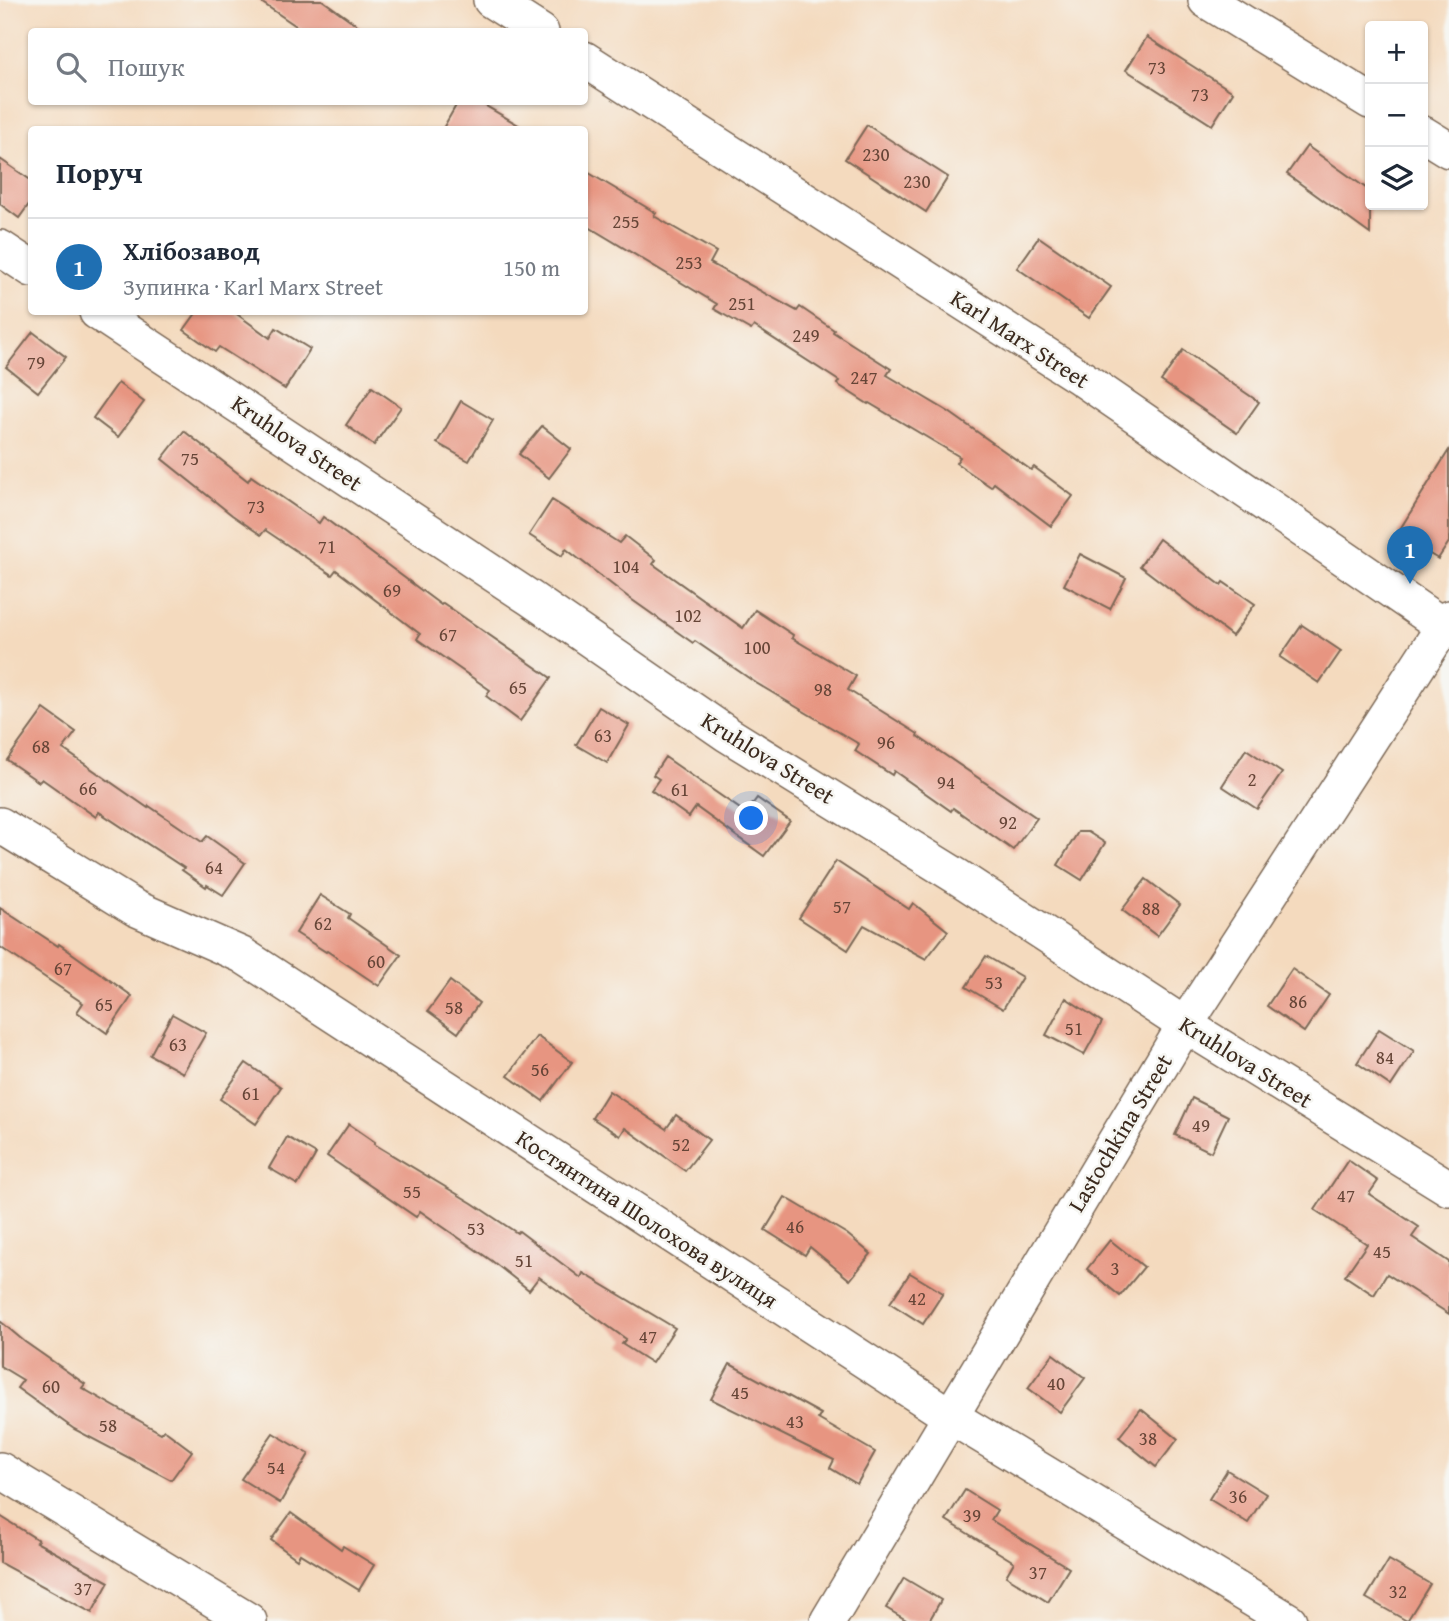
<!DOCTYPE html>
<html lang="uk">
<head>
<meta charset="utf-8">
<style>
	body { margin:0; font-family:"Gentium Book Plus",serif; background:#f6f6f7; color:#1f2937 }
	.controls { position:absolute; right:21px; top:21px; display:grid; overflow:hidden; border-radius:7px; box-shadow:0 2px 5px #0004 }
	.controls button { width:63px; height:63px; display:grid; place-items:center; padding:0; border:0; border-bottom:2px solid #e0e1e3; background:#fff; color:#1f2937; font:35px sans-serif }
	.you { position:absolute; left:752px; top:819px; width:24px; height:24px; margin:-18px; border:5px solid #fff; border-radius:50%; background:#1a73e8; box-shadow:0 0 0 10px #1a73e833 }
	.badge { display:grid; place-items:center; width:46px; height:46px; border-radius:50%; background:#1f6fb2; color:#fff; font-size:23px; font-weight:700 }
	.pin { position:absolute; translate:-50% -58px; filter:drop-shadow(0 2px 4px #0008) }
	.pin::after { content:''; position:absolute; top:37px; width:24px; height:21px; background:inherit; clip-path:polygon(0 0,100% 0,50% 100%) }
	.list { margin:0; padding:0; list-style:none }
	h2 { display:flex; justify-content:space-between; align-items:center; height:91px; margin:0; padding:0 28px; font-size:30px }
	h2 small { font-size:23px; font-weight:400; color:#747a83 }
	.list li { display:grid; grid-template-columns:46px 1fr auto; gap:21px; align-items:center; box-sizing:border-box; height:98px; padding:0 28px; border-top:2px solid #e0e1e3 }
	.list b { display:block; font-size:26px; white-space:nowrap }
	.list p { margin:0; font-size:23px; white-space:nowrap; color:#747a83 }
	.list em { font-size:23px; font-style:normal; color:#747a83 }
	.icon { flex:none; width:38px; height:38px; fill:none; stroke:currentColor; stroke-width:2; stroke-linecap:round; stroke-linejoin:round }
	.map { position:relative; flex:none; width:1449px; height:1621px; overflow:hidden }
	.search { position:absolute; background:#fff; box-shadow:0 2px 5px #0004; left:28px; top:28px; width:560px; height:77px; display:flex; align-items:center; gap:18px; box-sizing:border-box; padding:0 24px; border-radius:7px; color:#747a83; font-size:26px }
	.panel { position:absolute; background:#fff; box-shadow:0 2px 5px #0004; left:28px; top:126px; width:560px; height:189px; border-radius:7px }
	.map>svg:first-child { display:block }
</style>
</head>
<body>
<div class="map">
<svg width="1449" height="1621" viewBox="0 0 1449 1621">
	<rect width="100%" height="100%" fill="#f6f6f2"/>
	<filter id="ink" filterUnits="userSpaceOnUse"><feTurbulence type="fractalNoise" baseFrequency=".0143" numOctaves="2"/><feDisplacementMap in="SourceGraphic" scale="14" xChannelSelector="R" yChannelSelector="G"/><feConvolveMatrix kernelMatrix="1 2 1 2 8 2 1 2 1" color-interpolation-filters="sRGB"/></filter>
	<filter id="wash" filterUnits="userSpaceOnUse"><feTurbulence type="fractalNoise" baseFrequency=".00686" numOctaves="4" result="noise"/><feDisplacementMap in="SourceGraphic" scale="28" xChannelSelector="R" yChannelSelector="G"/><feGaussianBlur stdDeviation="1.57" result="paint"/><feColorMatrix in="noise" values="0 0 0 0 0 0 0 0 0 0 0 0 0 0 0 0 0 1.4 0 .05"/><feComposite in="paint" operator="in"/></filter>
	<g filter="url(#wash)">
		<rect width="100%" height="100%" fill="#f4dabe"/>
		<g id="blocks">
			<g fill="#e79581">
				<path d="M258 0H322L367 32H305Z"/>
				<path d="M1147 37 1233 92 1212 125 1126 70Z"/>
				<path d="M458 102H479L527 130H442Z"/>
				<path d="M867 125 948 177 926 212 845 159Z"/>
				<path d="M1307 146 1370 191V234L1287 174Z"/>
				<path d="M0 159 32 181V200L19 218 0 204Z"/>
				<path d="M584 170 656 213 654 216 716 252 710 263 797 311 800 307 834 330 833 332 891 369 887 375 949 412 1031 470 1034 467 1073 496 1051 526 994 483 991 487 956 463 960 457 869 403 868 404 837 384 839 381 754 326 751 330 714 309 717 304 584 224Z"/>
				<path d="M1039 237 1111 287 1089 318 1017 268Z"/>
				<path d="M197 312H234L270 338 276 328 310 349 285 389 219 347 215 352 184 330Z"/>
				<path d="M33 332 66 357 38 392 6 367Z"/>
				<path d="M1183 350 1259 402 1237 433 1161 381Z"/>
				<path d="M118 383 144 402 118 437 93 418Z"/>
				<path d="M372 387 401 407 374 445 346 425Z"/>
				<path d="M461 401 493 420 469 461 437 443Z"/>
				<path d="M542 426 571 449 549 478 519 454Z"/>
				<path d="M184 431 248 481 251 476 319 523 323 517 441 605 443 603 551 678 520 721 486 696 490 690 417 639 420 634 336 570 332 575 265 530 261 535 232 515 162 459Z"/>
				<path d="M1449 450V542L1438 559 1397 534Z"/>
				<path d="M552 500 619 543 625 536 656 560 653 564 743 628 755 610 793 635 792 638 856 676 848 690 918 734 917 736 1037 818 1013 850 953 808 951 811 894 771 892 775 855 751 859 744 756 683 695 641 693 643 628 597 566 549 562 556 529 535Z"/>
				<path d="M1159 539 1221 585 1223 582 1255 604 1232 636 1140 566Z"/>
				<path d="M1080 554 1126 578 1110 609 1064 585Z"/>
				<path d="M1302 625 1341 651 1319 683 1280 657Z"/>
				<path d="M599 707 629 725 607 763 576 745Z"/>
				<path d="M44 709 76 732 63 749 148 808 149 806 202 842 207 836 245 863 223 895 207 885 206 887 182 870 184 868 99 812 96 817 42 779 39 782 7 760Z"/>
				<path d="M1246 749 1282 773 1257 809 1222 786Z"/>
				<path d="M665 757 746 813 757 798 790 821 764 856 696 807 689 817 651 790 659 779 653 775Z"/>
				<path d="M1078 832H1088L1105 843 1082 880 1058 865Z"/>
				<path d="M836 861 909 909 913 903 948 931 926 959 864 925 848 950 799 918Z"/>
				<path d="M1146 879 1180 905 1157 936 1122 910Z"/>
				<path d="M320 895 350 914 348 918 401 955 379 986 327 951 326 952 296 933Z"/>
				<path d="M0 908 58 946 59 944 132 996 107 1033 77 1012 83 1003 0 947Z"/>
				<path d="M986 956 1022 977 1003 1009 966 987Z"/>
				<path d="M1292 969 1329 995 1304 1032 1267 1006Z"/>
				<path d="M450 981 479 1003 458 1033 428 1011Z"/>
				<path d="M1066 998 1102 1022 1084 1055 1046 1035Z"/>
				<path d="M172 1014 206 1033 183 1073 150 1055Z"/>
				<path d="M1379 1029 1414 1051 1391 1086 1357 1063Z"/>
				<path d="M537 1036 572 1062 543 1101 508 1076Z"/>
				<path d="M246 1063 281 1087 256 1124 220 1099Z"/>
				<path d="M609 1091 666 1129 676 1115 709 1140 685 1171 625 1128 620 1136 592 1118Z"/>
				<path d="M1192 1098 1228 1116 1211 1152 1175 1135Z"/>
				<path d="M349 1124 375 1142 374 1144 472 1203 517 1233 519 1231 581 1278 583 1273 675 1328 652 1363 622 1344 626 1339 539 1277 529 1290 492 1261 420 1211 416 1217 327 1156Z"/>
				<path d="M287 1137 316 1154 298 1185 269 1168Z"/>
				<path d="M1348 1160 1378 1181 1369 1194 1419 1227 1412 1237 1449 1262V1314L1387 1274 1374 1295 1345 1276 1367 1244 1315 1210Z"/>
				<path d="M785 1197 847 1234 871 1254 850 1280 810 1247 805 1255 765 1230Z"/>
				<path d="M1110 1240 1144 1267 1120 1296 1087 1269Z"/>
				<path d="M910 1273 943 1293 923 1324 890 1303Z"/>
				<path d="M0 1321 25 1342 85 1384 82 1388 161 1433 164 1430 192 1451 171 1480 74 1429 17 1388 23 1380 0 1366Z"/>
				<path d="M1053 1354 1085 1378 1060 1412 1028 1388Z"/>
				<path d="M730 1364 821 1414 818 1419 875 1452 857 1484 830 1468 834 1460 711 1399Z"/>
				<path d="M1141 1409 1178 1439 1156 1467 1119 1437Z"/>
				<path d="M273 1433 309 1454 280 1503 241 1479Z"/>
				<path d="M1227 1470 1266 1494 1248 1523 1209 1499Z"/>
				<path d="M965 1490 997 1510 991 1520 1069 1568 1048 1602 1006 1576 1014 1562 946 1520Z"/>
				<path d="M291 1513 341 1549 343 1546 374 1565 359 1590 300 1554 297 1559 271 1540Z"/>
				<path d="M0 1516 38 1540 36 1542 109 1582 92 1613 0 1563Z"/>
				<path d="M1389 1560 1430 1584 1407 1621 1366 1598Z"/>
				<path d="M904 1578 941 1600 929 1621H908L886 1608Z"/>
			</g>
		</g>
	</g>
	<g filter="url(#ink)">
		<use href="#blocks" fill-opacity="0" stroke="#7c6856" stroke-width="2"/>
		<g fill="none" stroke-linecap="round" stroke-linejoin="round">
			<defs>
				<g id="minor">
					<path d="M491 0 541 32"/>
					<path d="M1206 0 1370 101"/>
					<path d="M584 59 1080 377 1449 630"/>
					<path d="M1423 134 1449 150"/>
					<path d="M0 248 32 269"/>
					<path d="M97 312 530 598 727 734 958 877 1185 1025 1449 1188"/>
					<path d="M0 825 135 908 242 955 950 1416 1289 1621"/>
					<path d="M0 1470 249 1621"/>
					<path d="M828 1621 1185 1025 1449 618"/>
				</g>
			</defs>
			<use href="#minor" stroke="#7c6856" stroke-width="38"/>
			<use href="#minor" stroke="#fff" stroke-width="35"/>
		</g>
	</g>
	<g text-anchor="middle" stroke-width="5" stroke-linejoin="round" paint-order="stroke">
		<g font-size="19" fill="#664537">
			<text x="1157" y="74">73</text>
			<text x="1200" y="101">73</text>
			<text x="876" y="161">230</text>
			<text x="917" y="188">230</text>
			<text x="626" y="228">255</text>
			<text x="689" y="269">253</text>
			<text x="742" y="310">251</text>
			<text x="806" y="342">249</text>
			<text x="36" y="369">79</text>
			<text x="864" y="384">247</text>
			<text x="190" y="465">75</text>
			<text x="256" y="513">73</text>
			<text x="327" y="553">71</text>
			<text x="626" y="573">104</text>
			<text x="392" y="597">69</text>
			<text x="688" y="622">102</text>
			<text x="448" y="641">67</text>
			<text x="757" y="654">100</text>
			<text x="518" y="694">65</text>
			<text x="823" y="696">98</text>
			<text x="603" y="742">63</text>
			<text x="886" y="749">96</text>
			<text x="41" y="753">68</text>
			<text x="1252" y="786">2</text>
			<text x="946" y="789">94</text>
			<text x="88" y="795">66</text>
			<text x="680" y="796">61</text>
			<text x="1008" y="829">92</text>
			<text x="214" y="874">64</text>
			<text x="842" y="913">57</text>
			<text x="1151" y="915">88</text>
			<text x="323" y="930">62</text>
			<text x="376" y="968">60</text>
			<text x="63" y="975">67</text>
			<text x="994" y="989">53</text>
			<text x="1298" y="1008">86</text>
			<text x="104" y="1011">65</text>
			<text x="454" y="1014">58</text>
			<text x="1074" y="1035">51</text>
			<text x="178" y="1051">63</text>
			<text x="1385" y="1064">84</text>
			<text x="540" y="1076">56</text>
			<text x="251" y="1100">61</text>
			<text x="1201" y="1132">49</text>
			<text x="681" y="1151">52</text>
			<text x="412" y="1198">55</text>
			<text x="1346" y="1202">47</text>
			<text x="795" y="1233">46</text>
			<text x="476" y="1235">53</text>
			<text x="1382" y="1258">45</text>
			<text x="524" y="1267">51</text>
			<text x="1115" y="1275">3</text>
			<text x="917" y="1305">42</text>
			<text x="648" y="1343">47</text>
			<text x="1056" y="1390">40</text>
			<text x="51" y="1393">60</text>
			<text x="740" y="1399">45</text>
			<text x="795" y="1428">43</text>
			<text x="108" y="1432">58</text>
			<text x="1148" y="1445">38</text>
			<text x="276" y="1474">54</text>
			<text x="1238" y="1503">36</text>
			<text x="972" y="1522">39</text>
			<text x="1038" y="1579">37</text>
			<text x="83" y="1595">37</text>
			<text x="1398" y="1598">32</text>
		</g>
		<g font-size="23" fill="#3b2a1e" stroke="#f6f6f2">
			<text transform="translate(1020 339) rotate(33)" y="8">Karl Marx Street</text>
			<text transform="translate(297 443) rotate(34)" y="8">Kruhlova Street</text>
			<text transform="translate(768 758) rotate(32)" y="8">Kruhlova Street</text>
			<text transform="translate(1246 1062) rotate(32)" y="8">Kruhlova Street</text>
			<text transform="translate(1120 1133) rotate(-59)" y="8">Lastochkina Street</text>
			<text transform="translate(647 1219) rotate(33)" y="8">Костянтина Шолохова вулиця</text>
		</g>
	</g>
</svg>
<div class="controls">
<button>+</button>
<button>−</button>
<button><svg class="icon" aria-label="layers" viewBox="0 0 24 24"><path d="M12 4l9 5-9 5-9-5zM3 14l9 5 9-5"/></svg></button>
</div>
<div class="you"></div>
<div class="pin badge" style="left:1410px;top:584px">1</div>
<div class="search"><svg class="icon" aria-label="search" viewBox="0 0 24 24"><circle cx="10" cy="10" r="6"/><path d="M15 15l6 6"/></svg>Пошук</div>
<section class="panel">
<h2>Поруч<small></small></h2>
<ul class="list">
<li><span class="badge">1</span><div><b>Хлібозавод</b><p>Зупинка · Karl Marx Street</p></div><em>150 m</em></li>
</ul>
</section>
</div>
</body>
</html>
